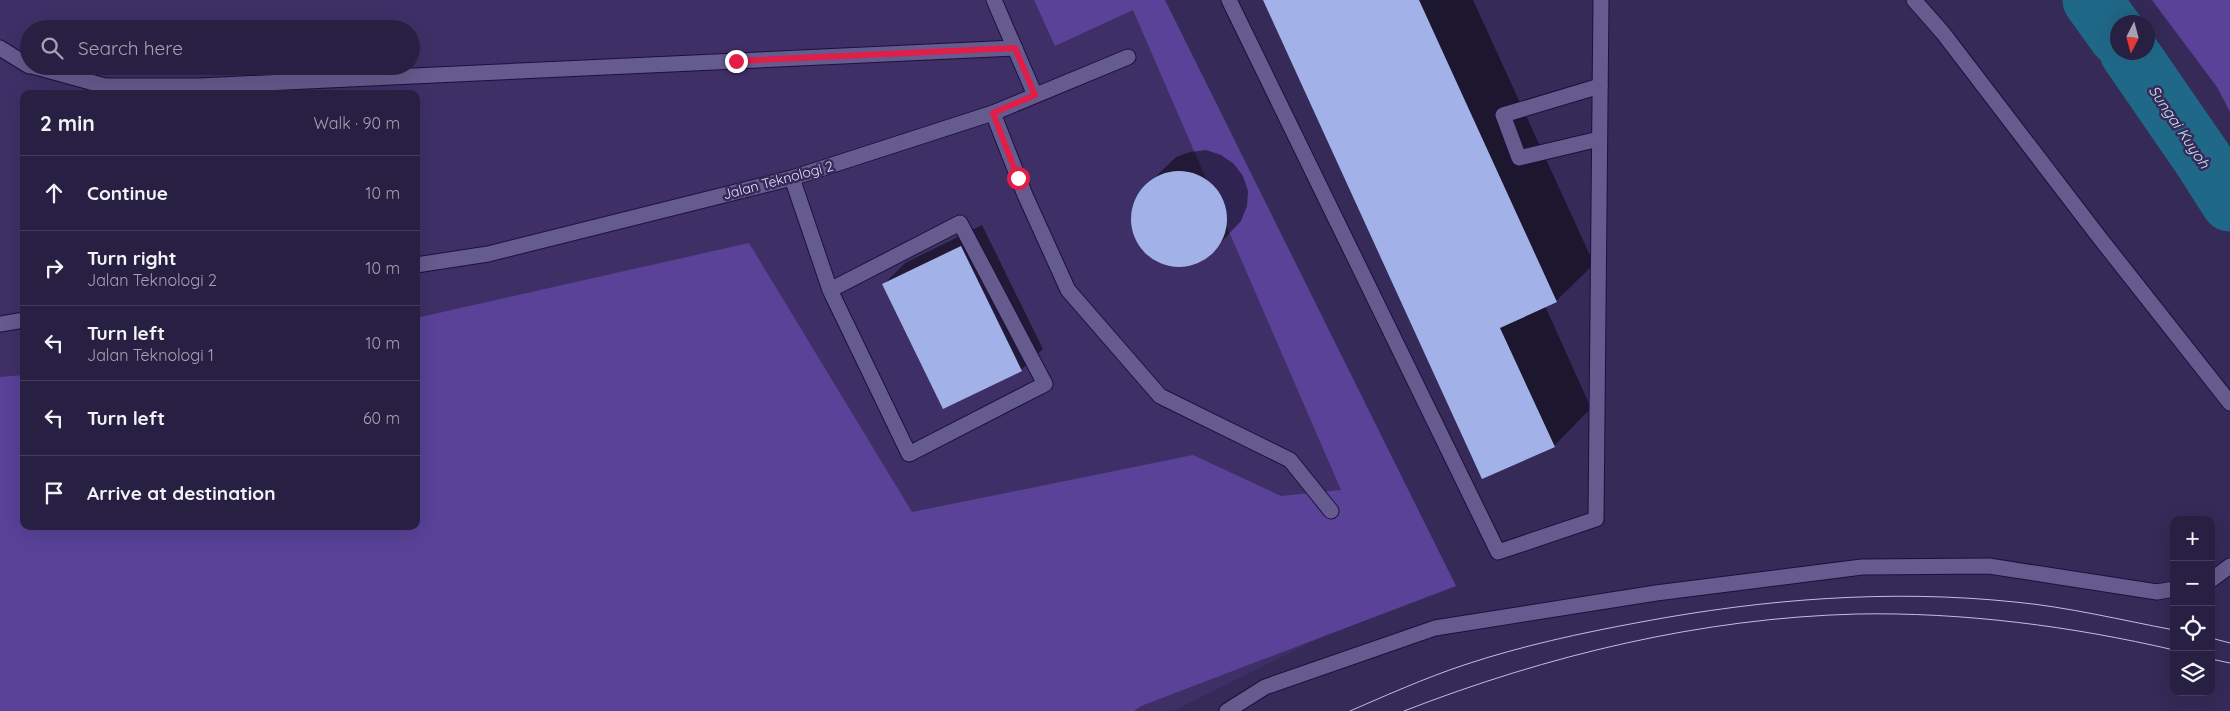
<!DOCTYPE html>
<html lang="en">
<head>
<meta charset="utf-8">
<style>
	body { margin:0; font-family:Quicksand,sans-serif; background:#342d4d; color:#f1f3f6 }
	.controls { position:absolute; right:15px; bottom:15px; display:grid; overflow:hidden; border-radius:10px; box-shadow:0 5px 20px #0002 }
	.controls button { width:45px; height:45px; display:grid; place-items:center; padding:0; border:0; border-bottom:1px solid #443e5b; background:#282042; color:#f1f3f6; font:25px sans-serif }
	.compass { position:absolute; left:2110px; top:15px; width:45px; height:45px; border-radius:50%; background:#282042; box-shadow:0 5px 20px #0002; rotate:186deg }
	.stop { position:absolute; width:15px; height:15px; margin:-11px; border:4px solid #e11d48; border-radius:50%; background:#fff }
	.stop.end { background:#e11d48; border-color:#fff; box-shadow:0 1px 5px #0008 }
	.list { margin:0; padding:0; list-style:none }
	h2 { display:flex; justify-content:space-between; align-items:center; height:65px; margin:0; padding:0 20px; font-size:21px }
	h2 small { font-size:16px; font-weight:400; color:#a5a3b2 }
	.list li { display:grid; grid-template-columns:32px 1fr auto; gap:15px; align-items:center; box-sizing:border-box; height:75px; padding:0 20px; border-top:1px solid #443e5b }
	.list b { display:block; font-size:19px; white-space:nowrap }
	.list p { margin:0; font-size:16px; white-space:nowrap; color:#a5a3b2 }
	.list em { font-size:16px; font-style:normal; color:#a5a3b2 }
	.icon { flex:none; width:28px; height:28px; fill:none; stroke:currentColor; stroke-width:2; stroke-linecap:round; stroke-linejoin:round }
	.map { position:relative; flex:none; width:2230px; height:711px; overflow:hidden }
	.search { position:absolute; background:#282042; box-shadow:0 5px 20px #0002; left:20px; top:20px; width:400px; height:55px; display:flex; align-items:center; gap:12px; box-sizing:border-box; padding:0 18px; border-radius:28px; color:#a5a3b2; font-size:19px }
	.panel { position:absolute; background:#282042; box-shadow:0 5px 20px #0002; left:20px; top:90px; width:400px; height:440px; border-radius:10px }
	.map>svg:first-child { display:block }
</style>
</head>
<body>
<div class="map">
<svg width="2230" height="711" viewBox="0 0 2230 711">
	<rect width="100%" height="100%" fill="#352a58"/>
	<path fill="#3e3066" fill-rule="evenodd" d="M0 0H1144L1426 585 1173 711H0ZM29 29H411V66H29ZM24 94H416V526H24Z"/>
	<g fill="#594298">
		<path d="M1034 0H1165L1456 586 1141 706 1134 711H0V377L24 375V526H416V318L749 243 912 512 1193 455 1281 496 1341 490 1133 10 1055 46Z"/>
		<path d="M2152 0H2230V112L2217 87Z"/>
	</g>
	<g fill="#0007">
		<path d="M1264 0H1473L1594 264 1556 301 1545 306 1591 408 1554 446Z"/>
		<path d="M1206 150 1221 155 1234 164 1243 176 1248 191 1247 206 1241 221 1209 255 1195 263 1181 265 1166 263 1152 257 1141 247 1135 233 1132 219 1134 204 1142 190 1176 157 1190 152Z"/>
		<path d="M982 225 1043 349 1021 370 884 284 905 263Z"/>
	</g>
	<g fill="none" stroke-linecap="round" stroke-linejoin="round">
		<g stroke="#206888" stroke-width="59">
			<path d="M2092 0 2118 36"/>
			<path d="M2129 52 2202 158 2230 202"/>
		</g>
	</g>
	<g fill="#a2b2e9">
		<path d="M1263 0H1419L1557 302 1500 328 1555 447 1482 479Z"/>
		<circle cx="1179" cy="219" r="48"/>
		<path d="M961 246 1022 371 943 409 882 284Z"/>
	</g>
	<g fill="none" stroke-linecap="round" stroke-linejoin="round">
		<defs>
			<g id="lane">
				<path d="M1229 0 1498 552 1596 519 1601 0"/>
				<path d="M0 48 29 66"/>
				<path d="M32 66 105 86H199L1015 48"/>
				<path d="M993 113 1025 195 1068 290 1160 396 1290 460 1331 511"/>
				<path d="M1599 139 1519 158 1503 115 1600 86"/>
				<path d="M792 178 830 290 909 454 1045 384 960 223 830 290"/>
				<path d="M2211 580 2230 566"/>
				<path d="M1227 711 1265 687 1435 628 1656 593 1862 567 1989 566 2157 592 2174 589"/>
			</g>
			<g id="street">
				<path d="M994 0 1035 95"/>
				<path d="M1914 0 1943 33 2099 237 2230 403"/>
				<path d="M416 265 488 254 792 178 993 113 1128 57"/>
				<path d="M0 324 24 320"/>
			</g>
		</defs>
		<use href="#lane" stroke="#1d103c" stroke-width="17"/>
		<use href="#street" stroke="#1d103c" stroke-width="17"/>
		<use href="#lane" stroke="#655b8e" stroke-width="15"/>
		<use href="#street" stroke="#655b8e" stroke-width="15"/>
		<g stroke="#c5bedf" stroke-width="1">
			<path d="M2211 638 2230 643"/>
			<path d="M2211 659 2230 663"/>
			<path d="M1350 711C1387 695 1425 678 1464 665 1521 646 1581 633 1641 622 1764 599 1890 589 2015 602 2068 607 2121 620 2174 630"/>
			<path d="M1404 711C1548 655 1702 618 1857 614 1962 612 2071 626 2174 650"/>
		</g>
	</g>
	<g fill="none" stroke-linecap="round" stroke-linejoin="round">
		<path stroke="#e11d48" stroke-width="6" d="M736 61 1015 48 1035 95 993 113 1018 178"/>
	</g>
	<g text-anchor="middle" stroke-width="5" stroke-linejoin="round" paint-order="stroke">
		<g font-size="14" fill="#e4dffd" stroke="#352a58">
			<text transform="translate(778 180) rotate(-15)" y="5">Jalan Teknologi 2</text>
		</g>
		<g font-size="15" font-style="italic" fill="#cae4f3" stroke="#352a58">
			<text transform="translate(2179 127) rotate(56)" y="5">Sungai Kuyoh</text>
		</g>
	</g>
</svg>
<div class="controls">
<button>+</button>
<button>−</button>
<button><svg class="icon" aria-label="locate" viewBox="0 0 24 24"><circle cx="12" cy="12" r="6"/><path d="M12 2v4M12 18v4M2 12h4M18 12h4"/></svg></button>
<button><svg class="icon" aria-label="layers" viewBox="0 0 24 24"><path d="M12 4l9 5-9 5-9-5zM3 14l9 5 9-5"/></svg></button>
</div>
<svg class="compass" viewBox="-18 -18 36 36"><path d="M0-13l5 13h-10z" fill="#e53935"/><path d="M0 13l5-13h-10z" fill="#a5a3b2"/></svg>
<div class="stop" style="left:1018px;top:178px"></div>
<div class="stop end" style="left:736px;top:61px"></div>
<div class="search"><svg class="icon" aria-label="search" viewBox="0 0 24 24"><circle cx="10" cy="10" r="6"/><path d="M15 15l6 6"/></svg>Search here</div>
<section class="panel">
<h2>2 min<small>Walk · 90 m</small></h2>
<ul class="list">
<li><svg class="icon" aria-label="ahead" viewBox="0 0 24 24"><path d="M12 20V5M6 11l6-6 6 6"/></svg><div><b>Continue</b></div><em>10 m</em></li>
<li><svg class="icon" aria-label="right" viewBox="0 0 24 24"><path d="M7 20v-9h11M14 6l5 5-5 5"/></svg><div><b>Turn right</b><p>Jalan Teknologi 2</p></div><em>10 m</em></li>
<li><svg class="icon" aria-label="left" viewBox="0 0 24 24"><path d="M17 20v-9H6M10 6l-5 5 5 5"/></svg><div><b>Turn left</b><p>Jalan Teknologi 1</p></div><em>10 m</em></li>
<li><svg class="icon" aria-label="left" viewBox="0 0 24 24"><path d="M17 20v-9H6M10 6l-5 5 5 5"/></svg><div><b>Turn left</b></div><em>60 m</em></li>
<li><svg class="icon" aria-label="arrive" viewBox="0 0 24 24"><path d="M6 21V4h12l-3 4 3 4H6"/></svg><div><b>Arrive at destination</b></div></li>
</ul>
</section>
</div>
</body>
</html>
